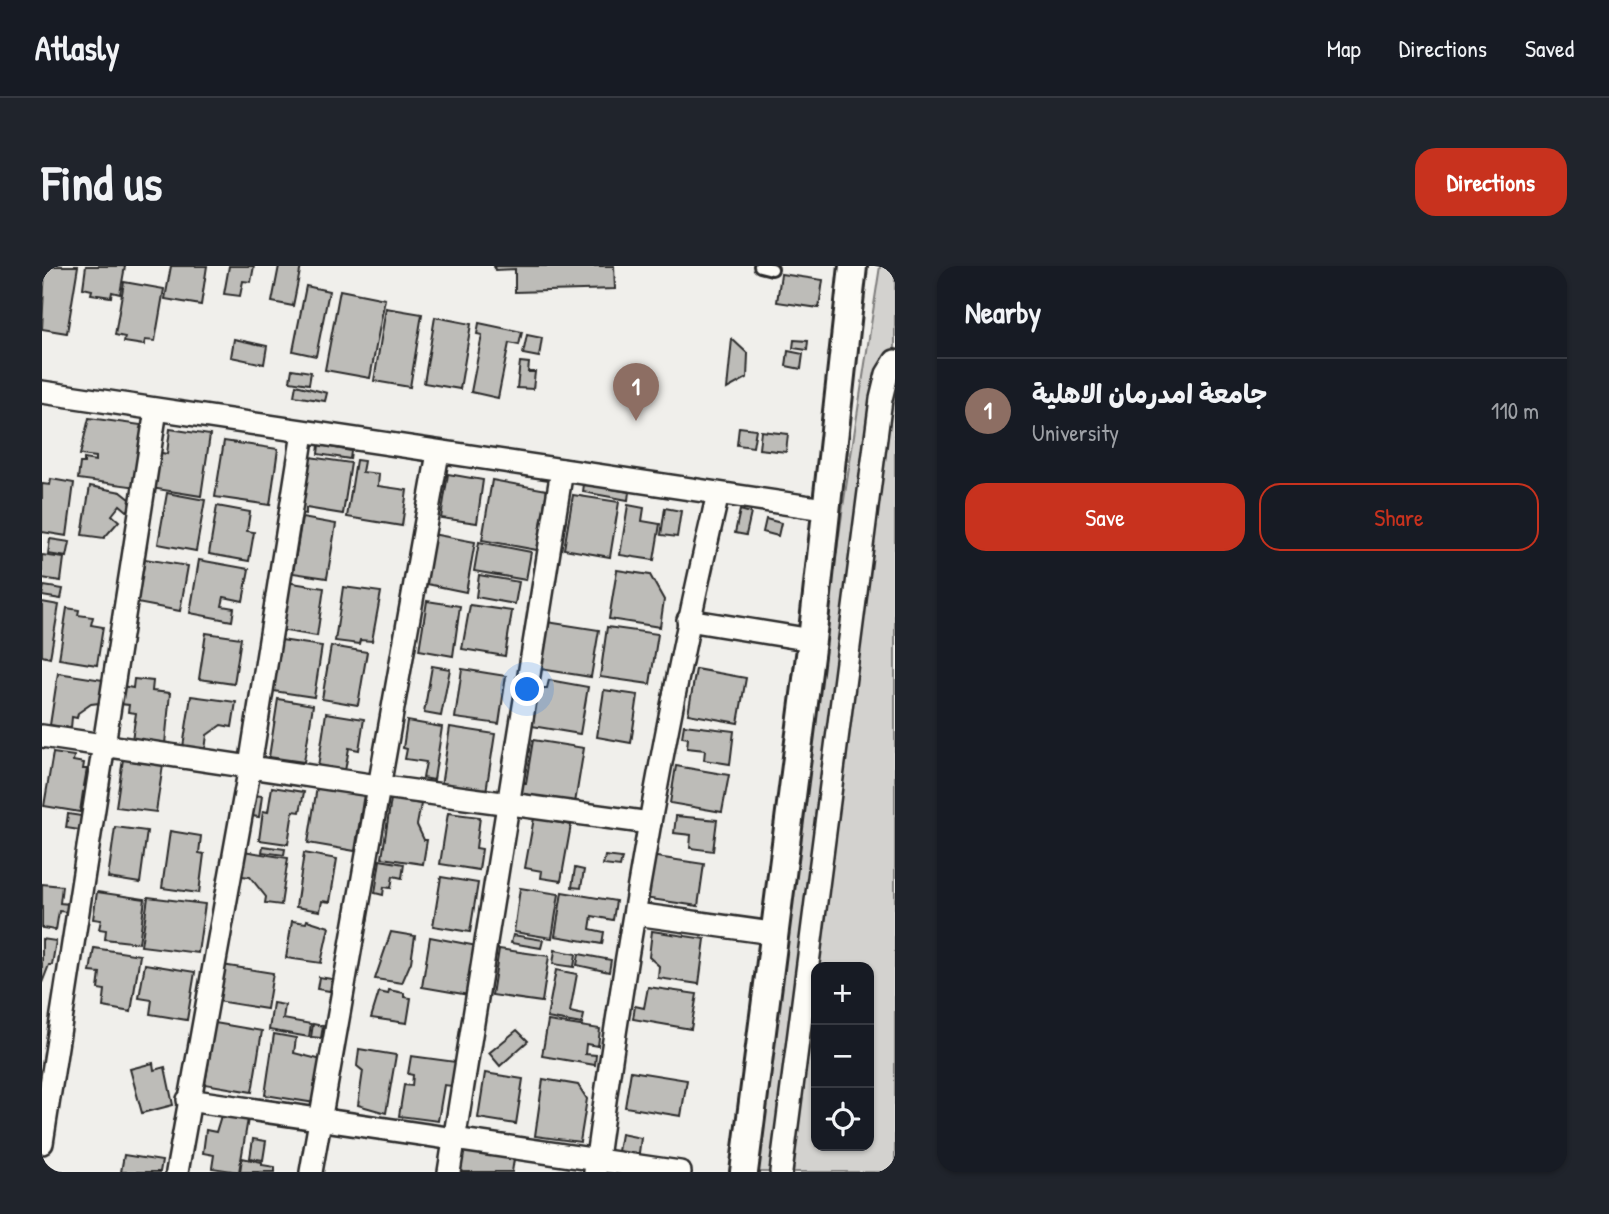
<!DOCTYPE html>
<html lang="en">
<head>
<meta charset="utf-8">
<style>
	body { margin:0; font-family:"Patrick Hand","Playpen Sans Arabic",sans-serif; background:#20242c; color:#f1f3f6 }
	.controls { position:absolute; right:21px; bottom:21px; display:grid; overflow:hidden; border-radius:14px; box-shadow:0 2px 5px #0004 }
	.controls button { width:63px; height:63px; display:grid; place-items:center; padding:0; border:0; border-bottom:2px solid #363941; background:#171b24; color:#f1f3f6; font:35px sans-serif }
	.you { position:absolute; left:486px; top:424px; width:24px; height:24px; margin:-18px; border:5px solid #fff; border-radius:50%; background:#1a73e8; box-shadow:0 0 0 10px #1a73e833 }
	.badge { display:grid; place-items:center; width:46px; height:46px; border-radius:50%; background:#c8321e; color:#fff; font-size:23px; font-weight:700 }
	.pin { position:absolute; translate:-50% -58px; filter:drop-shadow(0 2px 4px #0008) }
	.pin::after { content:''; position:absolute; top:37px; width:24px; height:21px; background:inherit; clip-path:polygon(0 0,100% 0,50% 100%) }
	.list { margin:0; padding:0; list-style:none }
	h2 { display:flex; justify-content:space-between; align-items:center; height:91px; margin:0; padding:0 28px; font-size:30px }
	h2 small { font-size:23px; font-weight:400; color:#9ea1a6 }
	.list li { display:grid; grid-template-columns:46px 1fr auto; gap:21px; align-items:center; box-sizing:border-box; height:105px; padding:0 28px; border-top:2px solid #363941 }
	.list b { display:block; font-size:26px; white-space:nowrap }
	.list p { margin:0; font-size:23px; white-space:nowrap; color:#9ea1a6 }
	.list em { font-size:23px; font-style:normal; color:#9ea1a6 }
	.actions { display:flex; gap:14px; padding:21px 28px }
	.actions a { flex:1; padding:16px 0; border:2px solid #c8321e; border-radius:21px; text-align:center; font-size:24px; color:#c8321e }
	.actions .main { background:#c8321e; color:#fff }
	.icon { flex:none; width:38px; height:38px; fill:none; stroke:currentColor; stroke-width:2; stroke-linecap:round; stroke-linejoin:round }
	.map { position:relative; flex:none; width:853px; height:906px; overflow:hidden; border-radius:21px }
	header { display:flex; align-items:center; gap:42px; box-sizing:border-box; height:98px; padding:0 35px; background:#171b24; border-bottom:2px solid #363941 }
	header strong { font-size:33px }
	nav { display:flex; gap:38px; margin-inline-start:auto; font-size:24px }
	.intro { display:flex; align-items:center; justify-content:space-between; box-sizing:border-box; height:168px; padding:0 42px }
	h1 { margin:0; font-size:49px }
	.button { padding:18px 32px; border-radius:21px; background:#c8321e; color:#fff; font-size:24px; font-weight:700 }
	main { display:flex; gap:42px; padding:0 42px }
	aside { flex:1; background:#171b24; border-radius:21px; box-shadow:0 2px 5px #0004 }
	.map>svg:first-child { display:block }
</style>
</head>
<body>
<header>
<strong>Atlasly</strong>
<nav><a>Map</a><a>Directions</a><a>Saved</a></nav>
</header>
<div class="intro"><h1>Find us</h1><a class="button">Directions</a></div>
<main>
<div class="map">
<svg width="853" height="906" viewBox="0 0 853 906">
	<rect width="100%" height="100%" fill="#f0efeb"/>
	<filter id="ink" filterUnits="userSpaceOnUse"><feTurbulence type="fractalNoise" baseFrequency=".0143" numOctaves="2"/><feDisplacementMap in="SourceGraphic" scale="14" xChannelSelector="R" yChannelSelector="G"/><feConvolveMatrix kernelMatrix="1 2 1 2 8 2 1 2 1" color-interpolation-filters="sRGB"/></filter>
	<g filter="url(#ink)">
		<path fill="#d3d2cf" stroke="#7f7e7d" stroke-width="2" fill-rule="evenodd" d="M838 0H853V906H708L801 241ZM774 701H827V880H774Z"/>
		<g fill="#bdbcb8" stroke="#2b2b2b" stroke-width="2">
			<path d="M3 0H36L25 67 0 63Z"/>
			<path d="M44 0H83L78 28 70 26 69 31 49 28 50 24 41 22Z"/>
			<path d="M129 0H165L159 39 123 33Z"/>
			<path d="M187 0H212L209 16 201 15 198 30 182 28Z"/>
			<path d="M237 0H259L251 40 230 36Z"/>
			<path d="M452 0H572L573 23 473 26V3L453 4Z"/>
			<path d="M739 8 781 14 777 42 735 36Z"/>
			<path d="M82 16 122 23 113 75 103 74 102 79 82 76 83 71 73 69Z"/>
			<path d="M264 20 287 25 274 90 251 85Z"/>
			<path d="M298 24 343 33 328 112 283 104Z"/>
			<path d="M344 42 380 48 368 121 332 115Z"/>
			<path d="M393 51 429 58 418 123 382 117Z"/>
			<path d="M437 57 480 66 477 79 467 77 456 132 429 126 440 69 435 68Z"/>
			<path d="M485 69 500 72 497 91 481 88Z"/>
			<path d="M192 73 225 80 222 98 189 91Z"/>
			<path d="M690 73 706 88 705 112 685 123Z"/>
			<path d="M752 74 766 75 765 84 751 82Z"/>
			<path d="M746 85 761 88 759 103 744 100Z"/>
			<path d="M478 96 487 97 486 106H493L491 123 475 122Z"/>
			<path d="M250 103 269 106 267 118 248 115Z"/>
			<path d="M254 119 285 127 283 135 252 130Z"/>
			<path d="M47 152 99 159 98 162 103 163 95 221 36 213 38 197H42V193L54 195V191L38 189Z"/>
			<path d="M697 161 714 163 711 181 695 179Z"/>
			<path d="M128 163 168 169 159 230 109 222 115 186 125 188Z"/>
			<path d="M719 165 746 168 744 186 717 183Z"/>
			<path d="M182 175 236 183 228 239 173 231Z"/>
			<path d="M277 179 309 185 308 193 276 188Z"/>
			<path d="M261 190 309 197 301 248 264 242V248L253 246Z"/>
			<path d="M314 194 322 195 320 206 337 208 336 220 365 224 360 260 305 251Z"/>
			<path d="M406 208 441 214 435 257 399 252Z"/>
			<path d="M9 213 32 217 25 270 0 266V218L8 219Z"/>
			<path d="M450 214 505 224 495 284 440 274Z"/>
			<path d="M542 218 587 226 586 234 541 226Z"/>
			<path d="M48 220 79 226 93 237 85 245 78 239 70 249 77 255 62 272 40 269Z"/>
			<path d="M125 227 163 234 154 285 116 278Z"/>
			<path d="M531 229 577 236 568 291 522 283Z"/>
			<path d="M586 239 602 242 600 255 618 258 612 294 578 289Z"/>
			<path d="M175 240 208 246 205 265 212 266 207 295 167 288Z"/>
			<path d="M623 242 639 245 635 271 619 269Z"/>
			<path d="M698 244 709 247 704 269 693 267Z"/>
			<path d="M260 252 294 258 285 312 251 307Z"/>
			<path d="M724 253 739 257 736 270 721 266Z"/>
			<path d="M390 268 433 276 424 326 380 317Z"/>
			<path d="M8 273 28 276 25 291 6 288Z"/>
			<path d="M437 276 489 286 484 314 432 305Z"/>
			<path d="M0 289 22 292 19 315 0 312Z"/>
			<path d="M103 293 146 300 138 345 95 337Z"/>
			<path d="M157 294 207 303 201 335 182 331 180 340 192 342 190 355 148 347Z"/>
			<path d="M575 304 608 309 622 334 618 361 567 353Z"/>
			<path d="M437 309 477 316 473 338 434 331Z"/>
			<path d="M244 316 282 322 275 370 237 364Z"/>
			<path d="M2 320 21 323 19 333 0 330Z"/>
			<path d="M301 321 339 326 330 375 318 374 317 378 293 375Z"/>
			<path d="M385 335 418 340 411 390 377 384Z"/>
			<path d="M0 336 17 339 8 392 0 390Z"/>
			<path d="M428 339 470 345 463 390 420 383Z"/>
			<path d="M25 342 37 344 36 349 51 351 49 359 61 361 55 399 17 393Z"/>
			<path d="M505 356 557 364 549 411 498 403Z"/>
			<path d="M565 361 616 368 608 418 558 411Z"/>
			<path d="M164 367 199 372 192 418 157 413Z"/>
			<path d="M239 374 280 380 272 431 231 425Z"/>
			<path d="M289 380 325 386 316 439 280 433Z"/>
			<path d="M390 400 408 403 399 450 382 447Z"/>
			<path d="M420 403 464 410 457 458 413 452Z"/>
			<path d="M654 403 704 412 696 457 646 448Z"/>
			<path d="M16 407 61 414 57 437 49 438 36 447 35 452 30 451 29 462 8 459Z"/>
			<path d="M92 413 111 415 110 425 128 427 123 478 90 474 94 447 86 446 87 439 78 438 80 420 91 422Z"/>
			<path d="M507 414 546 421 538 468 484 459 488 432 497 434 500 422H505Z"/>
			<path d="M562 424 596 429 589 477 555 471Z"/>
			<path d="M149 430 194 436 190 461 179 459 165 469 163 484 141 481Z"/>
			<path d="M236 433 271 439 262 496 227 491Z"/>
			<path d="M284 447 322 453 317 484 307 482 303 505 276 501Z"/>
			<path d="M365 455 400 461 392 514 381 512 384 496 363 493 365 483 361 482Z"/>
			<path d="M642 459 692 465 688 498 662 494 663 484 645 482 646 472 640 471Z"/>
			<path d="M408 461 453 468 444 526 399 520Z"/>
			<path d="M491 474 542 482 533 537 475 528 477 516 484 517Z"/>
			<path d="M11 487 32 490 31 495 42 497 41 503H45L42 520 48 521 47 527 41 526 38 546 2 540Z"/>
			<path d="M81 493 121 499 114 546 74 541Z"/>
			<path d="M634 500 687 509 680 546 628 537Z"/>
			<path d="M230 521 262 526 258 546 251 545 246 578 217 574 221 545 226 546Z"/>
			<path d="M275 521 322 528 313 585 266 577Z"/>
			<path d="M206 528 220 530 217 551 203 549Z"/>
			<path d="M349 533 379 538 375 559 382 574H385L381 598 340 592Z"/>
			<path d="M406 547 438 551 434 582 440 583 437 604 398 598Z"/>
			<path d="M26 548 46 551 44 565 24 562Z"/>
			<path d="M634 550 675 554 671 585 648 582 649 569 632 567Z"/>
			<path d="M492 552 529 559 519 615 499 612 500 605 483 602Z"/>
			<path d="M73 561 105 565 98 617 66 612Z"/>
			<path d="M128 565 159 570 157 587 162 588 157 627 120 622Z"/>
			<path d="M221 580 243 583 242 589 220 586Z"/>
			<path d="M195 584 246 592 239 639 223 637 224 631 208 611 191 609Z"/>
			<path d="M262 587 295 593 288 636 280 635 278 645 254 641Z"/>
			<path d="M563 590 580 592 578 601 561 599Z"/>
			<path d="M608 590 662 598 656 640 602 632Z"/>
			<path d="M338 594 362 598 360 612 351 610 349 622 342 621 341 629 333 627Z"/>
			<path d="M533 602 542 604 539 622 530 621Z"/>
			<path d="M399 611 436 617 428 666 391 660Z"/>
			<path d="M0 618 20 620 18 637 28 638 26 646 17 645 14 664 0 662Z"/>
			<path d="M478 622 517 628 510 672 472 666Z"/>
			<path d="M55 626 103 633 97 677 63 673 64 664 57 663 59 654 51 653Z"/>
			<path d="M520 626 574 635 571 654 550 650 548 663 562 666 560 678 513 670Z"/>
			<path d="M106 631 163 638 156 687 99 680Z"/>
			<path d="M265 654 287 661 279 697 244 692 250 655 264 657Z"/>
			<path d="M610 665 663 673 657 718 616 712 617 700 607 691Z"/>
			<path d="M349 666 373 670 369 696 360 717 333 713Z"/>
			<path d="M471 669 501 674 499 682 469 677Z"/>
			<path d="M388 671 435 680 427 729 380 721Z"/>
			<path d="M0 673 14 675 10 699H7L0 717Z"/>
			<path d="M52 682 98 689 89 746 61 741 63 724 56 723 58 707 48 706Z"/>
			<path d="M457 683 507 690 500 736 450 729Z"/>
			<path d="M513 684 534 688 532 701 511 698Z"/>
			<path d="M537 688 569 694 567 706 535 699Z"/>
			<path d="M103 698 153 706 145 754 108 748 110 734 97 732Z"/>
			<path d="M180 699 231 707 225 743 175 735Z"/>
			<path d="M514 704 535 708 528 746 542 749 540 758 505 752Z"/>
			<path d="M277 711 290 713 288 725 275 723Z"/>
			<path d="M606 721 655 728 649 763 591 753 593 740 602 742Z"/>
			<path d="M347 724 362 727V731L369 732 365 757 329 752 337 726 346 728Z"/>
			<path d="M231 737 243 739 241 753 269 758 267 771 227 764Z"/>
			<path d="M506 755 558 763 556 780 544 778 543 788 554 789 553 799 500 790Z"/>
			<path d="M173 757 220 765 210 826 163 818Z"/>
			<path d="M271 758 281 760 279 772 269 771Z"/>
			<path d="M475 764 486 775 458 800 447 787Z"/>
			<path d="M232 768 254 772 252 787 280 794 273 837 223 829Z"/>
			<path d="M317 783 354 789 344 847 316 839 321 805 315 800Z"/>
			<path d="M369 790 414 796 410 820 402 819 396 855 357 850 362 819 370 820 371 809 366 808Z"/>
			<path d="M111 797 112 804 123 801 131 839 100 847 88 803Z"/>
			<path d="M589 805 645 814 639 850 583 841Z"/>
			<path d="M443 807 481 813 474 858 436 852Z"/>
			<path d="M501 813 536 819 545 833 538 876 493 870Z"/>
			<path d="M181 843 207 847 197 906 170 902 172 889 161 887 164 864 174 866Z"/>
			<path d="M579 868 599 872 596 894 575 891Z"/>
			<path d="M211 873 224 875 221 894 208 892Z"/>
			<path d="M423 878 473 887 470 906H418Z"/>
			<path d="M82 889 120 895 118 906H79Z"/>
			<path d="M200 892 220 896V899L233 901V906H198Z"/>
		</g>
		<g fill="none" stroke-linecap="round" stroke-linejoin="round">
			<defs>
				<path id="service" d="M718 0 730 3"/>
				<g id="minor">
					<path d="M0 126 782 243"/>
					<path d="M646 354 770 374"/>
					<path d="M0 470 335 520 608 557"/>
					<path d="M594 648 730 667"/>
					<path d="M146 834 638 906"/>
					<path d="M0 877 114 144"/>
					<path d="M135 906 208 500 261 167"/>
					<path d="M269 906 396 187"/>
					<path d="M407 906 520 204"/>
					<path d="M553 906C584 679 623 451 676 228"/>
					<path d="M739 906 839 133 845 108 853 95"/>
				</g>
				<path id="tertiary" d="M702 906 770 374 811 0"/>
			</defs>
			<use href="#service" stroke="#2b2b2b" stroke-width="16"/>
			<use href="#minor" stroke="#2b2b2b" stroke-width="26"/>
			<use href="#tertiary" stroke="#2b2b2b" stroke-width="32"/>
			<use href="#service" stroke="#fdfcf7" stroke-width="10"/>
			<use href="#minor" stroke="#fdfcf7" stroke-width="21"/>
			<use href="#tertiary" stroke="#fdfcf7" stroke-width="26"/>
		</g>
	</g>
</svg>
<div class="controls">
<button>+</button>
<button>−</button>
<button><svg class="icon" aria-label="locate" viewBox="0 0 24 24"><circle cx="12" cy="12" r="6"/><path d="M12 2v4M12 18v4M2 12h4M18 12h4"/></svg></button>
</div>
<div class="you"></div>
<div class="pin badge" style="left:594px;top:155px;background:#8d6e63">1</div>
</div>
<aside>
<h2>Nearby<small></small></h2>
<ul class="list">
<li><span class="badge" style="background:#8d6e63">1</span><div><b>جامعة امدرمان الاهلية</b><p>University</p></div><em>110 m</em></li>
</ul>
<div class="actions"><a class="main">Save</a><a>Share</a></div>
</aside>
</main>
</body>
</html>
